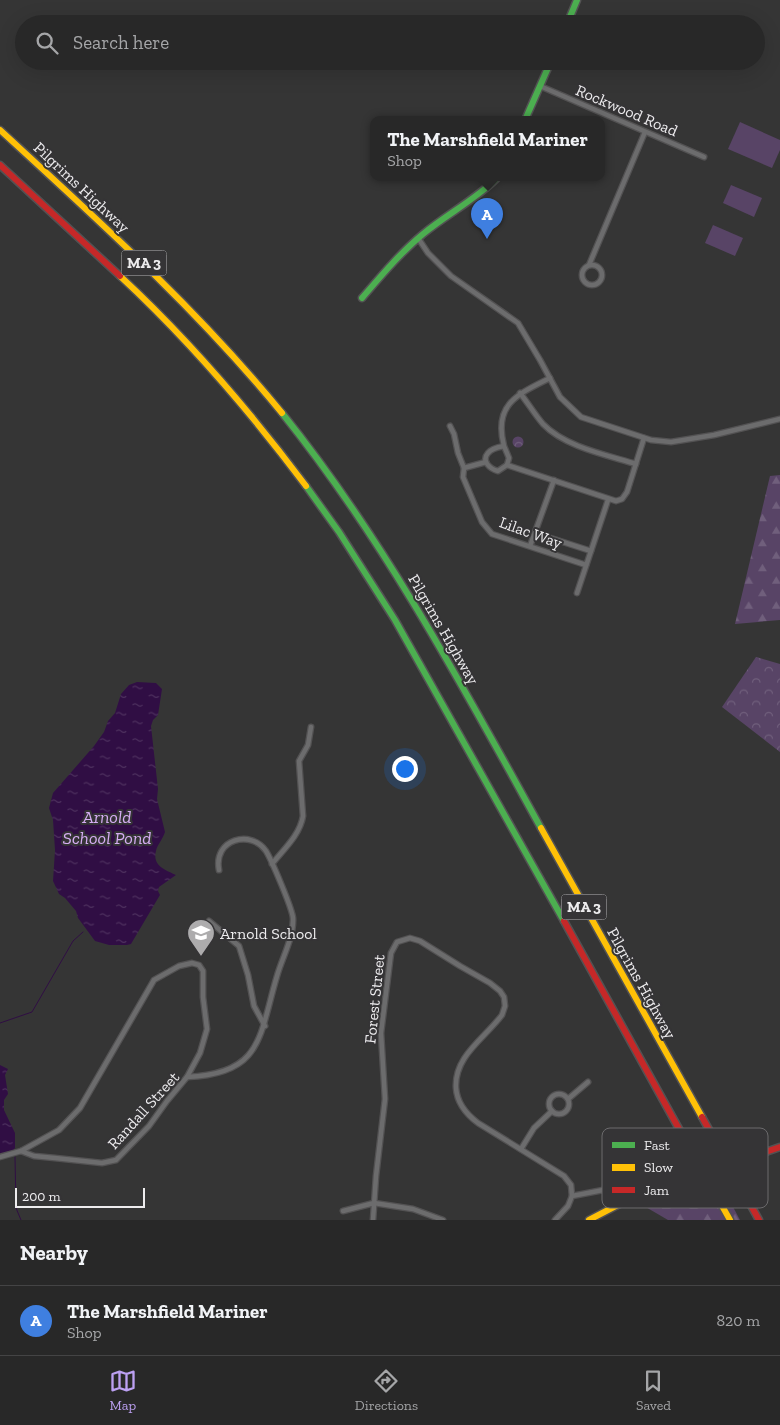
<!DOCTYPE html>
<html lang="en">
<head>
<meta charset="utf-8">
<style>
	body { margin:0; font-family:"Zilla Slab",serif; background:#303030; color:#f1f3f6 }
	.scale { position:absolute; left:15px; bottom:12px; width:130px; box-sizing:border-box; padding-left:5px; border:2px solid #edecee; border-top:0; font-size:14px; line-height:18px; white-space:nowrap; color:#edecee; -webkit-text-stroke:4px #353436; paint-order:stroke }
	.you { position:absolute; left:404px; top:768px; width:18px; height:18px; margin:-12px; border:4px solid #fff; border-radius:50%; background:#1a73e8; box-shadow:0 0 0 8px #1a73e833 }
	.badge { display:grid; place-items:center; width:32px; height:32px; border-radius:50%; background:#bca0f2; color:#fff; font-size:16px; font-weight:700 }
	.pin { position:absolute; translate:-50% -41px; filter:drop-shadow(0 1px 2px #0008) }
	.pin::after { content:''; position:absolute; top:26px; width:18px; height:15px; background:inherit; clip-path:polygon(0 0,100% 0,50% 100%) }
	.popup { position:absolute; left:370px; top:116px; width:235px; height:65px; box-sizing:border-box; display:grid; place-content:center; border-radius:10px; background:#282828; filter:drop-shadow(0 1px 4px #0005); font-size:16px; white-space:nowrap; color:#a5a6a8 }
	.popup b { font-size:19px; color:#f1f3f6 }
	.popup::after { content:''; position:absolute; left:50%; top:100%; margin-left:-10px; border:10px solid transparent; border-top-color:#282828 }
	.list { margin:0; padding:0; list-style:none }
	h2 { display:flex; justify-content:space-between; align-items:center; height:65px; margin:0; padding:0 20px; font-size:21px }
	h2 small { font-size:16px; font-weight:400; color:#a5a6a8 }
	.list li { display:grid; grid-template-columns:32px 1fr auto; gap:15px; align-items:center; box-sizing:border-box; height:70px; padding:0 20px; border-top:1px solid #444445 }
	.list b { display:block; font-size:19px; white-space:nowrap }
	.list p { margin:0; font-size:16px; white-space:nowrap; color:#a5a6a8 }
	.list em { font-size:16px; font-style:normal; color:#a5a6a8 }
	.icon { flex:none; width:28px; height:28px; fill:none; stroke:currentColor; stroke-width:2; stroke-linecap:round; stroke-linejoin:round }
	.map { position:relative; flex:none; width:780px; height:1220px; overflow:hidden }
	.search { position:absolute; background:#282828; box-shadow:0 5px 20px #0002; left:15px; right:15px; top:15px; height:55px; display:flex; align-items:center; gap:12px; box-sizing:border-box; padding:0 18px; border-radius:28px; color:#a5a6a8; font-size:19px }
	.sheet { height:135px; background:#282828 }
	nav { display:flex; justify-content:space-around; align-items:center; box-sizing:border-box; height:70px; border-top:1px solid #444445; background:#282828; font-size:14px; color:#a5a6a8 }
	nav a { display:grid; justify-items:center; gap:2px }
	nav .on { color:#bca0f2 }
	.map>svg:first-child { display:block }
</style>
</head>
<body>
<div class="map">
<svg width="780" height="1220" viewBox="0 0 780 1220">
	<defs>
		<pattern id="forest-firs" width="22" height="20" patternUnits="userSpaceOnUse" patternTransform="scale(1.25)"><rect width="22" height="20" fill="#584466"/><path d="M5 1l3.5 6h-7zM16 11l3.5 6h-7z" fill="#705f7c"/></pattern>
		<pattern id="park-crowns" width="20" height="18" patternUnits="userSpaceOnUse" patternTransform="scale(1.25)"><rect width="20" height="18" fill="#584466"/><path d="M2 6a3 3 0 1 1 6 0M12 15a3 3 0 1 1 6 0" fill="none" stroke="#705f7c"/></pattern>
		<pattern id="water-ripples" width="26" height="14" patternUnits="userSpaceOnUse" patternTransform="scale(1.25)"><rect width="26" height="14" fill="#300e44"/><path d="M2 4q2-2 4 0t4 0M15 11q2-2 4 0t4 0" fill="none" stroke="#4e315f"/></pattern>
	</defs>
	<rect width="100%" height="100%" fill="#353535"/>
	<g fill="url(#forest-firs)">
		<path d="M780 475V620L735 624 770 476Z"/>
		<path d="M717 1177 740 1220H668L644 1206 682 1186Z"/>
	</g>
	<g fill="url(#park-crowns)">
		<circle cx="518" cy="442" r="5.5"/>
		<path d="M756 657 780 664V752L722 707Z"/>
	</g>
	<g fill="#584466">
		<path d="M740 122 780 140V150L772 168 728 149Z"/>
		<path d="M731 185 762 198 754 217 723 203Z"/>
		<path d="M713 225 743 238 735 256 705 243Z"/>
	</g>
	<g fill="url(#water-ripples)">
		<path d="M137 682 156 683 162 689 158 715 153 720 151 726 158 789 157 799 165 832C163 839 157 845 156 851 152 866 166 870 176 875L159 887 158 891 160 895 157 900 131 944 127 945H109L95 941 78 918 76 911 65 898 59 894 53 881 55 850 53 820 49 808 53 793 94 746 104 732 108 721 115 713 121 694 129 685Z"/>
		<path d="M0 1065 8 1069 5 1075 8 1094 4 1100V1110L15 1133V1148L12 1152 0 1154Z"/>
	</g>
	<g fill="none" stroke-linecap="round" stroke-linejoin="round">
		<g stroke="#300e44" stroke-width="1">
			<path d="M0 1023 32 1012 73 941 83 932"/>
			<path d="M15 1157 16 1208 21 1220"/>
		</g>
		<defs>
			<g id="street">
				<path d="M540 86 704 157"/>
				<path d="M418 238 428 253 451 276 518 323 540 360 560 397 581 417 651 440 671 442 714 435 780 419"/>
				<path d="M589 265 645 132"/>
				<circle cx="592" cy="275" r="10"/>
				<path d="M520 393C528 403 535 415 543 424 565 447 607 455 636 464"/>
				<path d="M450 426 454 434 458 453 464 468 463 477 482 522 492 534 586 565"/>
				<path d="M504 446 509 458 507 465 498 471C490 469 481 461 488 453 492 448 499 447 504 446 493 404 518 394 550 378"/>
				<path d="M507 465 616 501 622 499 627 492 644 438"/>
				<path d="M464 468 486 462"/>
				<path d="M535 533 591 551"/>
				<path d="M530 546 554 480"/>
				<path d="M577 593 608 500"/>
				<path d="M272 864C283 850 300 835 303 816L299 761 308 745 311 727"/>
				<path d="M209 921 239 946 248 975 254 1006 265 1026"/>
				<circle cx="559" cy="1104" r="10"/>
				<path d="M568 1099 588 1082"/>
				<path d="M521 1149 534 1128 552 1111"/>
				<path d="M21 1151 59 1130 80 1108 154 980 179 966 192 963 199 965 203 971V997L207 1029 200 1053 187 1077"/>
				<path d="M0 1157 21 1151 34 1156 55 1158 102 1163 116 1160 149 1126 167 1101 187 1077C263 1074 259 1036 277 976 282 958 294 937 293 918 292 908 272 861 266 851 251 829 213 839 219 870"/>
				<path d="M343 1211 374 1203 413 1209 443 1220"/>
				<path d="M373 1220 376 1176 385 1099 381 1033 391 953 397 942 410 938 420 941 460 966 490 983 500 991 504 997 505 1006 502 1015C485 1038 454 1056 456 1088 457 1103 466 1114 478 1123L564 1176 571 1185 572 1196"/>
				<path d="M555 1220 568 1206 572 1196 624 1186"/>
			</g>
			<g id="fast">
				<path d="M567 24 577 0"/>
				<path d="M525 120 551 61"/>
				<path d="M362 298C381 276 400 253 423 234 447 214 475 200 497 178"/>
				<path d="M282 413C385 541 462 685 541 828"/>
				<path d="M306 486 339 532 395 620 564 921"/>
			</g>
			<g id="slow">
				<path d="M0 130C98 220 197 309 282 413"/>
				<path d="M120 276C189 340 249 410 306 486"/>
				<path d="M541 828 702 1117"/>
				<path d="M694 1156 730 1220"/>
				<path d="M589 1220 633 1197 695 1175"/>
			</g>
			<g id="jam">
				<path d="M0 165 120 276"/>
				<path d="M564 921 694 1156"/>
				<path d="M702 1117 759 1220"/>
				<path d="M742 1160 780 1147"/>
			</g>
		</defs>
		<use href="#street" stroke="#535253" stroke-width="7"/>
		<use href="#fast" stroke="#535253" stroke-width="9"/>
		<use href="#slow" stroke="#535253" stroke-width="9"/>
		<use href="#jam" stroke="#535253" stroke-width="9"/>
		<use href="#street" stroke="#6c6c6d" stroke-width="4.5"/>
		<use href="#fast" stroke="#4caf50" stroke-width="6"/>
		<use href="#slow" stroke="#ffc107" stroke-width="6"/>
		<use href="#jam" stroke="#c62828" stroke-width="6"/>
		<defs>
			<path id="slow-bridge" d="M695 1175 742 1160"/>
		</defs>
		<use href="#slow-bridge" stroke="#535253" stroke-width="9" stroke-linecap="butt"/>
		<use href="#slow-bridge" stroke="#ffc107" stroke-width="6"/>
	</g>
	<defs>
		<symbol id="school-pin" viewBox="-11 -11 22 30"><path d="M0 17L-7.5 6A9.5 9.5 0 1 1 7.5 6Z" fill="#adacad" stroke="#353436"/><path d="M0-5L7-2L0 1L-7-2ZM-4 1L0 2.5L4 1V4Q0 6-4 4Z" fill="#fff"/></symbol>
	</defs>
	<g fill-rule="evenodd">
		<use href="#school-pin" x="185" y="917" width="32" height="43"/>
	</g>
	<g text-anchor="middle" stroke-width="4" stroke-linejoin="round" paint-order="stroke">
		<g fill="#353436" stroke="#b6b5b7" stroke-width="1">
			<rect x="121.5" y="250.5" width="45" height="25" rx="4"/>
			<rect x="561.5" y="894.5" width="45" height="25" rx="4"/>
		</g>
		<g font-size="15" font-weight="bold" fill="#edecee">
			<text x="144" y="268">MA 3</text>
			<text x="584" y="912">MA 3</text>
		</g>
		<g font-size="16" fill="#edecee" stroke="#353436">
			<text transform="translate(627 110) rotate(23)" y="6">Rockwood Road</text>
			<text transform="translate(82 187) rotate(43)" y="6">Pilgrims Highway</text>
			<text transform="translate(531 532) rotate(20)" y="6">Lilac Way</text>
			<text transform="translate(444 629) rotate(60)" y="6">Pilgrims Highway</text>
			<text transform="translate(642 983) rotate(61)" y="6">Pilgrims Highway</text>
			<text transform="translate(374 999) rotate(-84)" y="6">Forest Street</text>
			<text transform="translate(143 1110) rotate(-48)" y="6">Randall Street</text>
		</g>
		<g font-size="16" fill="#edecee" stroke="#353436" text-anchor="start">
			<text x="220" y="939">Arnold School</text>
		</g>
		<g font-size="18" font-style="italic" fill="#d6adf4" stroke="#353436">
			<text x="107" y="823">Arnold<tspan x="107" dy="21">School Pond</tspan></text>
		</g>
	</g>
	<rect x="602" y="1128" width="166" height="80" rx="8" fill="#353436" stroke="#6c6b6d" stroke-width="1"/>
	<rect x="612" y="1142" width="23" height="6" fill="#4caf50"/>
	<rect x="612" y="1164" width="23" height="7" fill="#ffc107"/>
	<rect x="612" y="1187" width="23" height="6" fill="#c62828"/>
	<g font-size="14" fill="#edecee">
		<text x="644" y="1150">Fast</text>
		<text x="644" y="1172">Slow</text>
		<text x="644" y="1195">Jam</text>
	</g>
</svg>
<div class="scale">200 m</div>
<div class="you"></div>
<div class="pin badge" style="left:487px;top:239px;background:#3f7fe0">A</div>
<div class="popup"><b>The Marshfield Mariner</b>Shop</div>
<div class="search"><svg class="icon" aria-label="search" viewBox="0 0 24 24"><circle cx="10" cy="10" r="6"/><path d="M15 15l6 6"/></svg>Search here</div>
</div>
<section class="sheet">
<h2>Nearby<small></small></h2>
<ul class="list">
<li><span class="badge" style="background:#3f7fe0">A</span><div><b>The Marshfield Mariner</b><p>Shop</p></div><em>820 m</em></li>
</ul>
</section>
<nav>
<a class="on"><svg class="icon" aria-label="map" viewBox="0 0 24 24"><path d="M3 6l6-2 6 2 6-2v14l-6 2-6-2-6 2zM9 4v14M15 6v14"/></svg>Map</a>
<a><svg class="icon" aria-label="directions" viewBox="0 0 24 24"><path d="M12 3l9 9-9 9-9-9zM9 14v-3h6M13 9l2 2-2 2"/></svg>Directions</a>
<a><svg class="icon" aria-label="saved" viewBox="0 0 24 24"><path d="M7 4h10v16l-5-4-5 4z"/></svg>Saved</a>
</nav>
</body>
</html>
